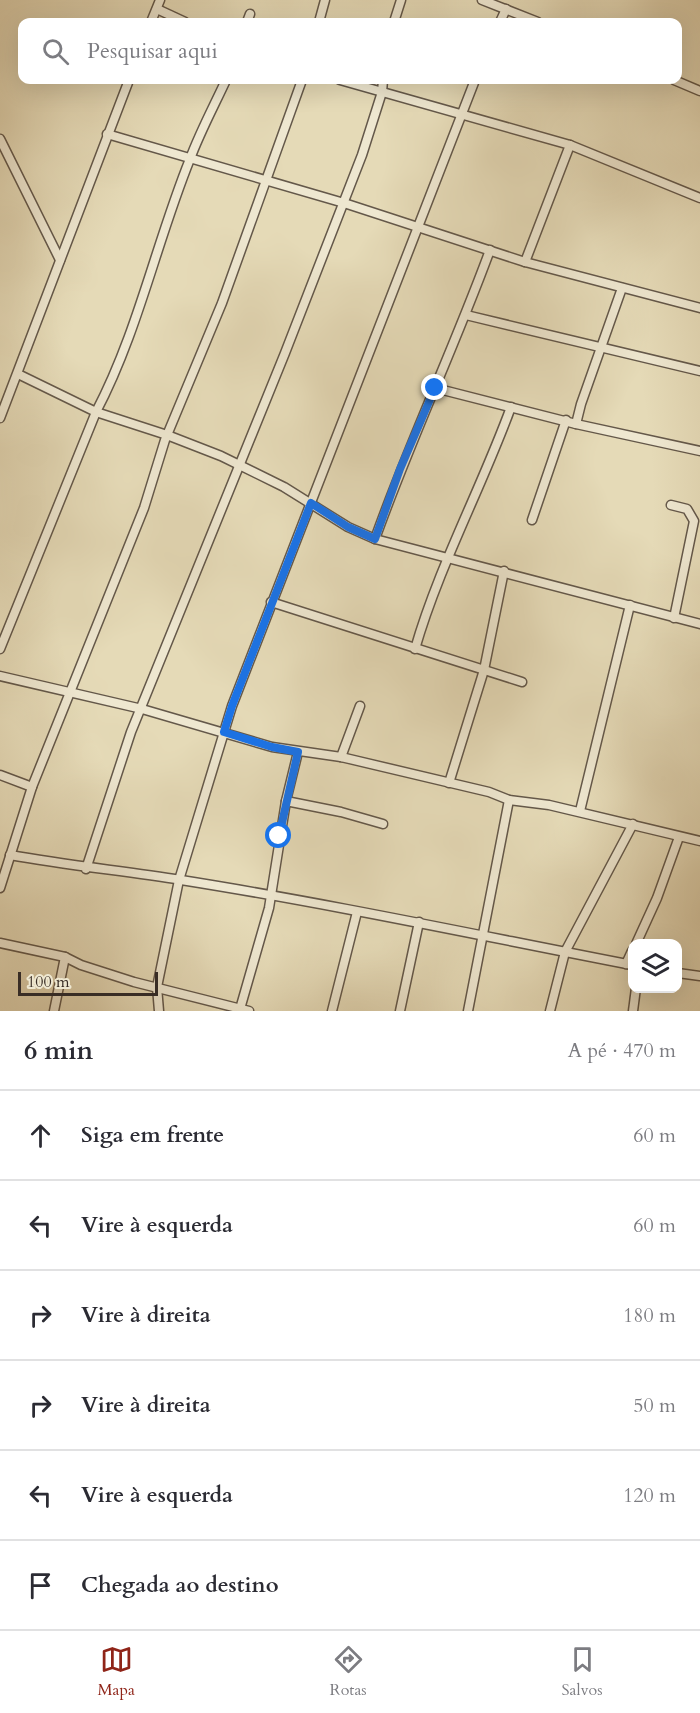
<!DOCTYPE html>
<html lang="pt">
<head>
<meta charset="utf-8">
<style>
	body { margin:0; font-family:Cardo,serif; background:#f2f2f3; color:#2b2b33 }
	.controls { position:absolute; right:18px; bottom:18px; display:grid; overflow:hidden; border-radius:12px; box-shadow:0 6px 24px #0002 }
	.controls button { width:54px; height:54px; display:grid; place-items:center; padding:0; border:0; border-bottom:2px solid #e1e1e2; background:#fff; color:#2b2b33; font:30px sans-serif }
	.scale { position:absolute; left:18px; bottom:15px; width:140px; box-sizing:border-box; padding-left:6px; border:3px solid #392d25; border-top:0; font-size:16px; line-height:21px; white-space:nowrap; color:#392d25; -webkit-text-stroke:4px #eee7d0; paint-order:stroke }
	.stop { position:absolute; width:18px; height:18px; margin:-14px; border:4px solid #1a73e8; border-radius:50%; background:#fff }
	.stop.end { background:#1a73e8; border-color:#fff; box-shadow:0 2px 6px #0008 }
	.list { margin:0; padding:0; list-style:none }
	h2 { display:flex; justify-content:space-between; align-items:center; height:78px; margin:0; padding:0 24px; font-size:26px }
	h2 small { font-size:20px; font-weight:400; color:#7c7c81 }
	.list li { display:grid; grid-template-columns:39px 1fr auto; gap:18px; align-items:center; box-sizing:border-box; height:90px; padding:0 24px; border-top:2px solid #e1e1e2 }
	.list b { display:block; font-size:22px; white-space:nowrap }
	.list em { font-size:20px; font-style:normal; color:#7c7c81 }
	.icon { flex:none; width:33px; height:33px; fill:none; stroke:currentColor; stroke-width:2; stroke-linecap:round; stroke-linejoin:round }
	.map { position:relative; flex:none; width:700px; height:1011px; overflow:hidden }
	.search { position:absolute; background:#fff; box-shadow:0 6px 24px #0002; left:18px; right:18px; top:18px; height:66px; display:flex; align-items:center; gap:15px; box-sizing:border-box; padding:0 21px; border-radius:12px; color:#7c7c81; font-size:22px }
	.sheet { height:618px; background:#fff }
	nav { display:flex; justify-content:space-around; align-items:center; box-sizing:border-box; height:84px; border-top:2px solid #e1e1e2; background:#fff; font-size:16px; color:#7c7c81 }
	nav a { display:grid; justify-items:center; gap:3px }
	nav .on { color:#8f2418 }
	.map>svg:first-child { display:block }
</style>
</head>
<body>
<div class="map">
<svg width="700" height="1011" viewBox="0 0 700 1011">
	<rect width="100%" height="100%" fill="#e5dab7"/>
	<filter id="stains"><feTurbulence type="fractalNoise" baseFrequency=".00333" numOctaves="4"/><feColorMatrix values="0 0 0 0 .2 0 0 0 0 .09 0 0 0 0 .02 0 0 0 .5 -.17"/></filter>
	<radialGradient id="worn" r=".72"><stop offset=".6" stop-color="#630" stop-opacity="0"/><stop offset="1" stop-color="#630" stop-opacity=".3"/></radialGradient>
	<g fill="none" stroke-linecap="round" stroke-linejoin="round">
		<defs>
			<g id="minor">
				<path d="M482 0 538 22"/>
				<path d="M157 9 185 22"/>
				<path d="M151 22 160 0"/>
				<path d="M247 22 250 14"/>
				<path d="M319 22 325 0"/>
				<path d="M394 22 401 0"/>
				<path d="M500 22 506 9"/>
				<path d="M340 80 570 145 700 198"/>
				<path d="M674 80 700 91"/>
				<path d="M107 134 344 203 525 262 700 308"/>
				<path d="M0 139 60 260"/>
				<path d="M525 262 570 145"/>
				<path d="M466 315 700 371"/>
				<path d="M18 374 96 412 167 435 221 456 284 487 348 527 375 539 700 624"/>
				<path d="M435 388 576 424 700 451"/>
				<path d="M0 418 129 80"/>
				<path d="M576 424 581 404 622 288"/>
				<path d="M671 505 687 509 694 521 674 618"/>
				<path d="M532 520 566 420"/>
				<path d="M375 539C410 441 454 348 490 250"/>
				<path d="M271 602 522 682"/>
				<path d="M0 649 96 412C138 332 156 243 190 159 200 132 214 106 226 80"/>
				<path d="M415 649C439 566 481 489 511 407"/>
				<path d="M0 676 142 709 272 747 341 757 489 792 509 800 549 805 700 841"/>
				<path d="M341 757 360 706"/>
				<path d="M0 775 32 787"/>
				<path d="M449 783 484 670 504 571"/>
				<path d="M286 801 341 812 383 824"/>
				<path d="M580 811 630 605"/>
				<path d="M10 855C66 865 124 871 181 880 332 904 482 936 632 965"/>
				<path d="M86 869 131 732 285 353 362 155 382 92 383 80"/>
				<path d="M0 888 32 787 144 508 165 440 222 303 302 80"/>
				<path d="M0 943 65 957 81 965 134 982 249 1011"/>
				<path d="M636 944 657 898 679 837"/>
				<path d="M626 964 632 951"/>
				<path d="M678 973 700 976"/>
				<path d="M240 1009 269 908 286 801 298 752"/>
				<path d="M54 1011 65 957"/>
				<path d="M159 1011 157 987 179 880 232 706 475 80"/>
				<path d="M332 1011 357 912"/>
				<path d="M400 1011 419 922"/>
				<path d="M468 1011 509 800"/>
				<path d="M550 1011 565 952 633 824"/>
				<path d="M633 1011 636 988"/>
			</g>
		</defs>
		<use href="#minor" stroke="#64584a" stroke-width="11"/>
		<use href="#minor" stroke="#eee7d0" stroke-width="8"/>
	</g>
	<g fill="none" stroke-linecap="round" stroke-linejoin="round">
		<path stroke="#1a73e8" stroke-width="8" d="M279 836 298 752 272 747 224 732 232 706 311 503 348 527 375 539 400 469 435 388"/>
	</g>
	<rect width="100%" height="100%" filter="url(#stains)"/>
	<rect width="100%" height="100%" fill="url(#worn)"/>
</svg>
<div class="controls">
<button><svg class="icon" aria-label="layers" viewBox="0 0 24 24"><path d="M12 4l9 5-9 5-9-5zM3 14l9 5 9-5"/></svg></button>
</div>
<div class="scale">100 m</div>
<div class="stop" style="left:279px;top:836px"></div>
<div class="stop end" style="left:435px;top:388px"></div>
<div class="search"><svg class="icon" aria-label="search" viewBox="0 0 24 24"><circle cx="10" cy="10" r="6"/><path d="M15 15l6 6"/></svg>Pesquisar aqui</div>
</div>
<section class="sheet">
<h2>6 min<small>A pé · 470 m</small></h2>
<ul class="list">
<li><svg class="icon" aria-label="ahead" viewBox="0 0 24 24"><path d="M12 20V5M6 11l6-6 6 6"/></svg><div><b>Siga em frente</b></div><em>60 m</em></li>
<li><svg class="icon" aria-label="left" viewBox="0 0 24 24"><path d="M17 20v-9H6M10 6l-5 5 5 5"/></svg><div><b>Vire à esquerda</b></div><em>60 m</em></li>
<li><svg class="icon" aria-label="right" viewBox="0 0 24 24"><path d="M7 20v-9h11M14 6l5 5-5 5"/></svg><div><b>Vire à direita</b></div><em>180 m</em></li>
<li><svg class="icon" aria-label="right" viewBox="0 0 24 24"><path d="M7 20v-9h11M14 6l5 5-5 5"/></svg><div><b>Vire à direita</b></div><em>50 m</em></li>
<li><svg class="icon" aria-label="left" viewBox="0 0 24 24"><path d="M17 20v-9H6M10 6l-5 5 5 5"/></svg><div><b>Vire à esquerda</b></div><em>120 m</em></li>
<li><svg class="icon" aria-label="arrive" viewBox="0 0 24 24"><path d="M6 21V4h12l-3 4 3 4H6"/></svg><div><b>Chegada ao destino</b></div></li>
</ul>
</section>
<nav>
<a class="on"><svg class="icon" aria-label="map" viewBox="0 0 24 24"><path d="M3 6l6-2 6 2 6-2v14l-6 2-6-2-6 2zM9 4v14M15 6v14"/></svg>Mapa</a>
<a><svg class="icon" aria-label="directions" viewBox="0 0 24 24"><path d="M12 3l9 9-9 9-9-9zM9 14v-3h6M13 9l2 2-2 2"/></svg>Rotas</a>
<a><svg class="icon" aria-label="saved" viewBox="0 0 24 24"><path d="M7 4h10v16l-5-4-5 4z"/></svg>Salvos</a>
</nav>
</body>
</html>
